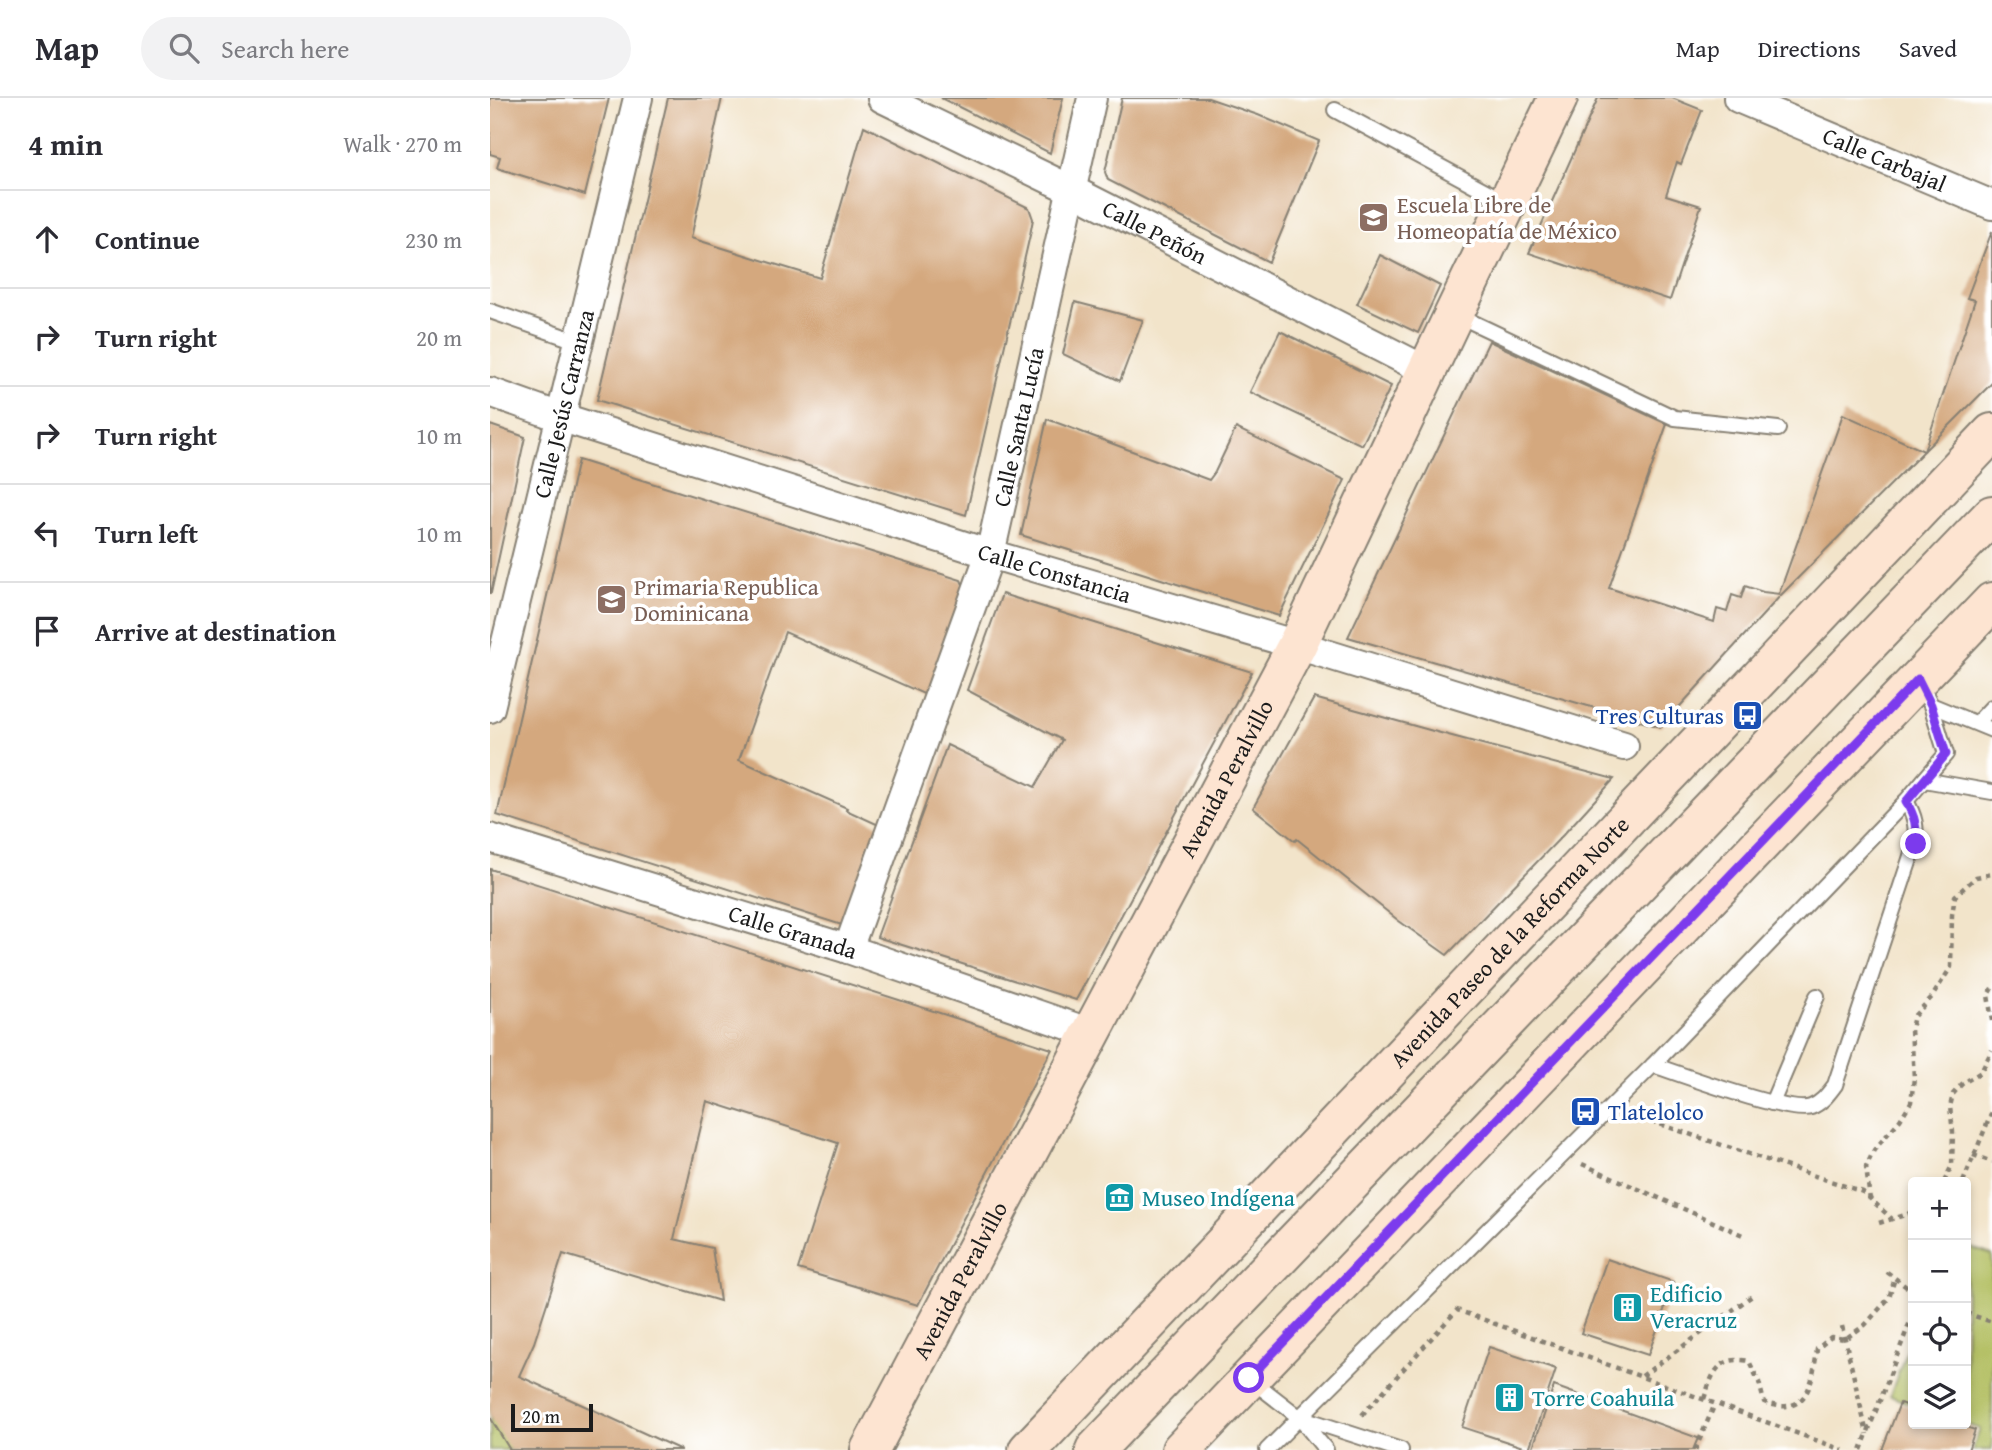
<!DOCTYPE html>
<html lang="en">
<head>
<meta charset="utf-8">
<style>
	body { margin:0; font-family:"Gentium Book Plus",serif; background:#f2f2f3; color:#2b2b33 }
	.controls { position:absolute; right:21px; bottom:21px; display:grid; overflow:hidden; border-radius:7px; box-shadow:0 4px 10px #0003 }
	.controls button { width:63px; height:63px; display:grid; place-items:center; padding:0; border:0; border-bottom:2px solid #e1e1e2; background:#fff; color:#2b2b33; font:35px sans-serif }
	.scale { position:absolute; left:21px; bottom:18px; width:82px; box-sizing:border-box; padding-left:7px; border:4px solid #1c1c1c; border-top:0; font-size:19px; line-height:24px; white-space:nowrap; color:#1c1c1c; -webkit-text-stroke:5px #fff; paint-order:stroke }
	.stop { position:absolute; width:21px; height:21px; margin:-16px; border:5px solid #7c3aed; border-radius:50%; background:#fff }
	.stop.end { background:#7c3aed; border-color:#fff; box-shadow:0 2px 7px #0008 }
	.list { margin:0; padding:0; list-style:none }
	h2 { display:flex; justify-content:space-between; align-items:center; height:91px; margin:0; padding:0 28px; font-size:30px }
	h2 small { font-size:23px; font-weight:400; color:#7c7c81 }
	.list li { display:grid; grid-template-columns:46px 1fr auto; gap:21px; align-items:center; box-sizing:border-box; height:98px; padding:0 28px; border-top:2px solid #e1e1e2 }
	.list b { display:block; font-size:26px; white-space:nowrap }
	.list em { font-size:23px; font-style:normal; color:#7c7c81 }
	.icon { flex:none; width:38px; height:38px; fill:none; stroke:currentColor; stroke-width:2; stroke-linecap:round; stroke-linejoin:round }
	.map { position:relative; flex:none; width:1502px; height:1352px; overflow:hidden }
	header { display:flex; align-items:center; gap:42px; box-sizing:border-box; height:98px; padding:0 35px; background:#fff; border-bottom:2px solid #e1e1e2 }
	header strong { font-size:33px }
	nav { display:flex; gap:38px; margin-inline-start:auto; font-size:24px }
	.search { width:490px; height:63px; background:#f2f2f3; display:flex; align-items:center; gap:18px; box-sizing:border-box; padding:0 24px; border-radius:38px; color:#7c7c81; font-size:26px }
	main { display:flex }
	aside { flex:1; background:#fff }
	.map>svg:first-child { display:block }
</style>
</head>
<body>
<header>
<strong>Map</strong>
<div class="search"><svg class="icon" aria-label="search" viewBox="0 0 24 24"><circle cx="10" cy="10" r="6"/><path d="M15 15l6 6"/></svg>Search here</div>
<nav><a>Map</a><a>Directions</a><a>Saved</a></nav>
</header>
<main>
<aside>
<h2>4 min<small>Walk · 270 m</small></h2>
<ul class="list">
<li><svg class="icon" aria-label="ahead" viewBox="0 0 24 24"><path d="M12 20V5M6 11l6-6 6 6"/></svg><div><b>Continue</b></div><em>230 m</em></li>
<li><svg class="icon" aria-label="right" viewBox="0 0 24 24"><path d="M7 20v-9h11M14 6l5 5-5 5"/></svg><div><b>Turn right</b></div><em>20 m</em></li>
<li><svg class="icon" aria-label="right" viewBox="0 0 24 24"><path d="M7 20v-9h11M14 6l5 5-5 5"/></svg><div><b>Turn right</b></div><em>10 m</em></li>
<li><svg class="icon" aria-label="left" viewBox="0 0 24 24"><path d="M17 20v-9H6M10 6l-5 5 5 5"/></svg><div><b>Turn left</b></div><em>10 m</em></li>
<li><svg class="icon" aria-label="arrive" viewBox="0 0 24 24"><path d="M6 21V4h12l-3 4 3 4H6"/></svg><div><b>Arrive at destination</b></div></li>
</ul>
</aside>
<div class="map">
<svg width="1502" height="1352" viewBox="0 0 1502 1352">
	<rect width="100%" height="100%" fill="#fff"/>
	<filter id="ink" filterUnits="userSpaceOnUse"><feTurbulence type="fractalNoise" baseFrequency=".0143" numOctaves="2"/><feDisplacementMap in="SourceGraphic" scale="14" xChannelSelector="R" yChannelSelector="G"/><feConvolveMatrix kernelMatrix="1 2 1 2 8 2 1 2 1" color-interpolation-filters="sRGB"/></filter>
	<filter id="wash" filterUnits="userSpaceOnUse"><feTurbulence type="fractalNoise" baseFrequency=".00686" numOctaves="4" result="noise"/><feDisplacementMap in="SourceGraphic" scale="28" xChannelSelector="R" yChannelSelector="G"/><feGaussianBlur stdDeviation="1.57" result="paint"/><feColorMatrix in="noise" values="0 0 0 0 0 0 0 0 0 0 0 0 0 0 0 0 0 1.4 0 .05"/><feComposite in="paint" operator="in"/></filter>
	<g filter="url(#wash)">
		<rect width="100%" height="100%" fill="#f2e4ca"/>
		<g fill="#b1bd5e" stroke="#666c3d" stroke-width="2">
			<path d="M1476 1148 1502 1157V1352H1482L1490 1331 1475 1326Z"/>
			<path d="M1423 1234V1307L1400 1298Z"/>
			<path d="M0 1304 26 1352H0Z"/>
		</g>
		<g id="blocks">
			<g fill="#d4a87e">
				<path d="M0 0H119L95 97 7 70 10 59 0 56Z"/>
				<path d="M178 0H232L201 140 268 161 330 180 374 28 539 110 543 121 540 137 476 417 107 302Z"/>
				<path d="M451 0H573L560 55 457 3Z"/>
				<path d="M632 0H718L768 17 829 43 779 164 618 82 615 74Z"/>
				<path d="M1108 0H1182L1212 12 1191 66 1187 64 1176 97 1211 108 1180 202 1039 155Z"/>
				<path d="M1502 133V285L1434 353 1485 202 1477 200Z"/>
				<path d="M890 157 950 188 928 235 867 206Z"/>
				<path d="M585 204 653 222 630 283 573 256Z"/>
				<path d="M790 233 901 288 872 347 760 294Z"/>
				<path d="M999 243 1177 326 1119 490 1224 524 1227 511 1237 514 1242 497 1251 500 1255 488 1273 494 1289 496 1353 316 1434 353 1291 497 1171 629 858 539Z"/>
				<path d="M557 321 719 382 725 374 746 330 855 382 789 518 531 437Z"/>
				<path d="M0 327 35 339 1 495H0Z"/>
				<path d="M88 362 471 482 476 493 438 598 295 534 249 662 357 710 356 712 391 728 355 828 7 717Z"/>
				<path d="M512 496 762 574 586 902 387 839 457 647 545 689 572 642 477 592Z"/>
				<path d="M824 600 943 633 1124 681 1073 737 957 857 909 823 807 741 805 743 763 710Z"/>
				<path d="M0 771 562 951 428 1207 308 1171 348 1045 217 1003 184 1141 222 1150 230 1203 73 1156 44 1245 29 1278 191 1352H20L0 1319Z"/>
				<path d="M1117 1161 1184 1184 1158 1257 1091 1235Z"/>
				<path d="M999 1249 1066 1271 1039 1351 972 1329Z"/>
				<path d="M1064 1288 1208 1340 1203 1352H1042Z"/>
				<path d="M1410 1305 1423 1310V1326H1468L1485 1332 1478 1352H1392Z"/>
			</g>
		</g>
	</g>
	<g filter="url(#ink)">
		<use href="#blocks" fill-opacity="0" stroke="#878073" stroke-width="2"/>
		<g fill="none" stroke-linecap="round" stroke-linejoin="round">
			<defs>
				<g id="lane">
					<path d="M845 12 1016 104"/>
					<path d="M0 213 89 244"/>
					<path d="M967 217 1185 320 1288 331"/>
					<path d="M1441 607 1502 632"/>
					<path d="M1487 625 1502 609"/>
					<path d="M1434 682 1502 694"/>
					<path d="M1163 967C1190 976 1300 1017 1321 1009 1332 1005 1338 996 1345 987L1425 746C1427 729 1425 718 1416 703"/>
					<path d="M1282 1005 1327 898"/>
					<path d="M760 1281 809 1319"/>
					<path d="M777 1352 1163 967 1416 703 1456 656 1441 607 1430 585"/>
					<path d="M836 1352 809 1319 911 1352"/>
				</g>
				<g id="street">
					<path id="s1" d="M392 0 582 92 937 273"/>
					<path id="s2" d="M1248 0 1502 107"/>
					<path id="s3" d="M0 294 70 319 500 456 807 547 1134 648"/>
					<path id="s4" d="M0 610 148 0"/>
					<path id="s5" d="M0 740 358 851 601 935"/>
					<path id="s6" d="M358 851 500 456 602 0"/>
				</g>
				<g id="secondary">
					<path id="s7" d="M380 1352 807 547 964 216 1068 0"/>
					<path id="s8" d="M538 1352 1502 335"/>
					<path d="M605 1352 1502 417"/>
					<path d="M691 1352 1502 504"/>
				</g>
			</defs>
			<use href="#lane" stroke="#878073" stroke-width="18"/>
			<use href="#street" stroke="#878073" stroke-width="32"/>
			<use href="#secondary" stroke="#878073" stroke-width="42"/>
			<g stroke="#878073" stroke-width="4.5" stroke-dasharray="5 5" stroke-linecap="butt">
				<path d="M1502 890 1498 897 1502 923"/>
				<path d="M1142 1017 1373 1094 1402 1121"/>
				<path d="M1483 1057 1502 1064"/>
				<path d="M1092 1066 1255 1138"/>
				<path d="M1454 1084 1462 1067 1463 1034 1460 1009 1463 996 1472 986 1491 974 1502 952"/>
				<path d="M1473 1084 1502 1014"/>
				<path d="M1380 1102 1376 1069 1384 1052 1410 1022 1421 1004 1424 980 1421 931 1424 918 1442 899 1461 869 1462 817 1465 798 1486 779 1502 776"/>
				<path d="M1389 1125 1418 1116 1423 1112"/>
				<path d="M1397 1174 1423 1194"/>
				<path d="M1476 1215 1502 1224"/>
				<path d="M1352 1228 1377 1336"/>
				<path d="M1152 1278 1262 1198"/>
				<path d="M1214 1301C1222 1277 1227 1257 1259 1263L1269 1284 1274 1304C1318 1321 1323 1284 1327 1251L1341 1239 1355 1241 1375 1227 1399 1200 1405 1180"/>
				<path d="M872 1317 967 1212 1353 1352"/>
				<path d="M1205 1352 1225 1306"/>
				<path d="M1371 1352 1423 1216"/>
			</g>
			<use href="#lane" stroke="#fff" stroke-width="14"/>
			<use href="#street" stroke="#fff" stroke-width="28"/>
			<use href="#secondary" stroke="#fde4d1" stroke-width="38"/>
		</g>
	</g>
	<g fill="none" stroke-linecap="round" stroke-linejoin="round" filter="url(#ink)">
		<path stroke="#7c3aed" stroke-width="9" d="M759 1280 1428 581 1441 607 1456 656 1416 704C1425 718 1427 729 1426 746"/>
	</g>
	<defs>
		<symbol id="university-square" viewBox="-11 -11 22 22"><rect x="-9" y="-9" width="18" height="18" rx="4" fill="#8d6e63" stroke="#fff"/><path d="M0-5L7-2L0 1L-7-2ZM-4 1L0 2.5L4 1V4Q0 6-4 4Z" fill="#fff"/></symbol>
		<symbol id="school-square" viewBox="-11 -11 22 22"><rect x="-9" y="-9" width="18" height="18" rx="4" fill="#8d6e63" stroke="#fff"/><path d="M0-5L7-2L0 1L-7-2ZM-4 1L0 2.5L4 1V4Q0 6-4 4Z" fill="#fff"/></symbol>
		<symbol id="bus-square" viewBox="-11 -11 22 22"><rect x="-9" y="-9" width="18" height="18" rx="4" fill="#1a4fb4" stroke="#fff"/><path d="M-5-6H5V4H4V6H2V4H-2V6H-4V4H-5ZM-3.5-4V0h7V-4ZM-3.5 1.2v1.5H-2V1.2ZM2 1.2v1.5H3.5V1.2Z" fill="#fff"/></symbol>
		<symbol id="museum-square" viewBox="-11 -11 22 22"><rect x="-9" y="-9" width="18" height="18" rx="4" fill="#0f9aa8" stroke="#fff"/><path d="M0-6L6-3V-2H-6V-3ZM-5-1h2V3h-2ZM-1-1h2V3h-2ZM3-1h2V3H3ZM-6 4H6V6H-6Z" fill="#fff"/></symbol>
		<symbol id="building-square" viewBox="-11 -11 22 22"><rect x="-9" y="-9" width="18" height="18" rx="4" fill="#0f9aa8" stroke="#fff"/><path d="M-4-6H4V6H1V3H-1V6H-4ZM-2.5-4.3h1.7v1.8h-1.7ZM.8-4.3h1.7v1.8H.8ZM-2.5-1h1.7V.8h-1.7ZM.8-1h1.7V.8H.8Z" fill="#fff"/></symbol>
	</defs>
	<g fill-rule="evenodd">
		<use href="#university-square" x="866" y="102" width="35" height="35"/>
		<use href="#school-square" x="104" y="484" width="35" height="35"/>
		<use href="#bus-square" x="1240" y="600" width="35" height="35"/>
		<use href="#bus-square" x="1078" y="996" width="35" height="35"/>
		<use href="#museum-square" x="612" y="1082" width="35" height="35"/>
		<use href="#building-square" x="1120" y="1192" width="35" height="35"/>
		<use href="#building-square" x="1002" y="1282" width="35" height="35"/>
	</g>
	<g text-anchor="middle" stroke-width="7" stroke-linejoin="round" paint-order="stroke">
		<g font-size="23" fill="#1c1c1c" stroke="#fff">
			<text dy="8" stroke="none"><textPath href="#s2" startOffset="159">Calle Carbajal</textPath></text>
			<text dy="8" stroke="none"><textPath href="#s1" startOffset="304">Calle Peñón</textPath></text>
			<text dy="8" stroke="none"><textPath href="#s4" startOffset="313">Calle Jesús Carranza</textPath></text>
			<text dy="8" stroke="none"><textPath href="#s6" startOffset="550">Calle Santa Lucía</textPath></text>
			<text dy="8" stroke="none"><textPath href="#s3" startOffset="593">Calle Constancia</textPath></text>
			<text dy="8" stroke="none"><textPath href="#s7" startOffset="760">Avenida Peralvillo</textPath></text>
			<text dy="8" stroke="none"><textPath href="#s5" startOffset="317">Calle Granada</textPath></text>
			<text dy="8" stroke="none"><textPath href="#s8" startOffset="700">Avenida Paseo de la Reforma Norte</textPath></text>
			<text dy="8" stroke="none"><textPath href="#s7" startOffset="192">Avenida Peralvillo</textPath></text>
		</g>
		<g font-size="23" fill="#785e54" stroke="#fff" text-anchor="start">
			<text x="907" y="115">Escuela Libre de<tspan x="907" dy="26">Homeopatía de México</tspan></text>
			<text x="144" y="497">Primaria Republica<tspan x="144" dy="26">Dominicana</tspan></text>
		</g>
		<g font-size="23" fill="#164399" stroke="#fff" text-anchor="end">
			<text x="1234" y="626">Tres Culturas</text>
			<text x="1118" y="1022" text-anchor="start">Tlatelolco</text>
		</g>
		<g font-size="23" fill="#0d838f" stroke="#fff" text-anchor="start">
			<text x="652" y="1108">Museo Indígena</text>
			<text x="1160" y="1204">Edificio<tspan x="1160" dy="26">Veracruz</tspan></text>
			<text x="1042" y="1308">Torre Coahuila</text>
		</g>
	</g>
</svg>
<div class="controls">
<button>+</button>
<button>−</button>
<button><svg class="icon" aria-label="locate" viewBox="0 0 24 24"><circle cx="12" cy="12" r="6"/><path d="M12 2v4M12 18v4M2 12h4M18 12h4"/></svg></button>
<button><svg class="icon" aria-label="layers" viewBox="0 0 24 24"><path d="M12 4l9 5-9 5-9-5zM3 14l9 5 9-5"/></svg></button>
</div>
<div class="scale">20 m</div>
<div class="stop" style="left:759px;top:1280px"></div>
<div class="stop end" style="left:1426px;top:746px"></div>
</div>
</main>
</body>
</html>
